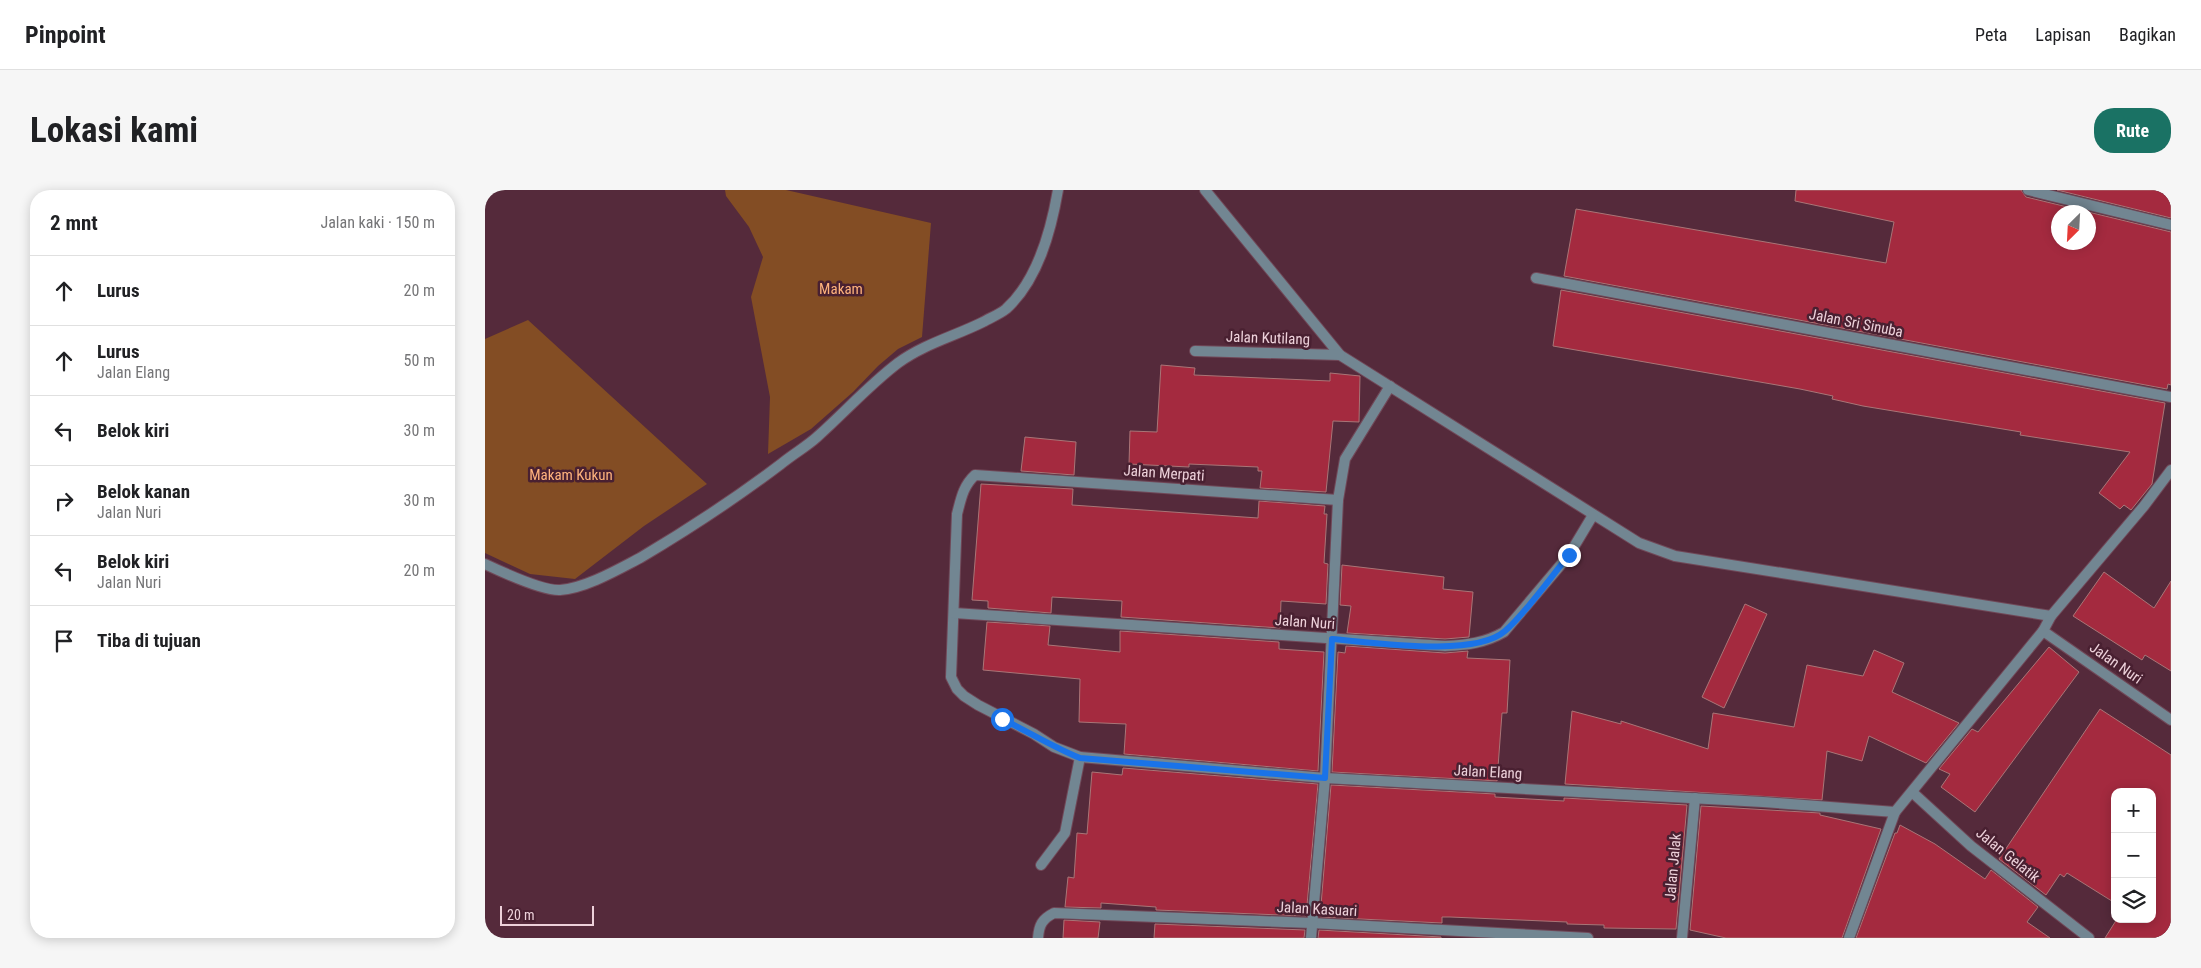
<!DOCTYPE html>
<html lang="id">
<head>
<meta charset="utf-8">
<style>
	body { margin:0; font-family:"Roboto Condensed",sans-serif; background:#f6f6f6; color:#202124 }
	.controls { position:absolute; right:15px; bottom:15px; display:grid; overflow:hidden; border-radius:10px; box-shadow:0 2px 12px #0003 }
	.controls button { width:45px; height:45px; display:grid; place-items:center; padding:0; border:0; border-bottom:1px solid #e0e0e0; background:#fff; color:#202124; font:25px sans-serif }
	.compass { position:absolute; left:1566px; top:15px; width:45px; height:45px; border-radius:50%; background:#fff; box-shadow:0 2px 12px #0003; rotate:204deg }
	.scale { position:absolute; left:15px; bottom:12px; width:94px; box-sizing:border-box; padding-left:5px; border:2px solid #edd1da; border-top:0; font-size:14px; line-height:18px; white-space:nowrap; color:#edd1da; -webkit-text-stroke:4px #492031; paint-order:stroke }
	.stop { position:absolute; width:15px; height:15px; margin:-11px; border:4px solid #1a73e8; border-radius:50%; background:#fff }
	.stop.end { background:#1a73e8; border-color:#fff; box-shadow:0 1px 5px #0008 }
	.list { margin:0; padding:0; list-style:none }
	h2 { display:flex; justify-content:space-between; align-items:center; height:65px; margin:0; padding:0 20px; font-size:21px }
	h2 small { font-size:16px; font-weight:400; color:#757577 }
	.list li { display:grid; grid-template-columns:32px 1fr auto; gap:15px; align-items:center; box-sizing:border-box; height:70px; padding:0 20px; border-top:1px solid #e0e0e0 }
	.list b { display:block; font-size:19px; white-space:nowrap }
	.list p { margin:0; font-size:16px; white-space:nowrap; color:#757577 }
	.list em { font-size:16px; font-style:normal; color:#757577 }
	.icon { flex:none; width:28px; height:28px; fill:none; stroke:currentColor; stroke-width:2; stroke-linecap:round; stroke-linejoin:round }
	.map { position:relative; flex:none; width:1686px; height:748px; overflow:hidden; border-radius:20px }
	header { display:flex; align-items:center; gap:30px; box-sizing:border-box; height:70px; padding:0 25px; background:#fff; border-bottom:1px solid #e0e0e0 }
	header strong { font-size:24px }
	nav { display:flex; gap:28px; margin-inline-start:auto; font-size:18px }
	.intro { display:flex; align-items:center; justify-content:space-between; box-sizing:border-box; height:120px; padding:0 30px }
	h1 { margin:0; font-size:35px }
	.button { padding:12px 22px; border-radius:20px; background:#1a7264; color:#fff; font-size:18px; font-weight:700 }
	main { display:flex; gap:30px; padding:0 30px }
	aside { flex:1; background:#fff; border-radius:20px; box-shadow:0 2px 12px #0003 }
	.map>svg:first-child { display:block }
</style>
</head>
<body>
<header>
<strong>Pinpoint</strong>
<nav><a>Peta</a><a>Lapisan</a><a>Bagikan</a></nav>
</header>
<div class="intro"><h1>Lokasi kami</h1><a class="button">Rute</a></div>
<main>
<aside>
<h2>2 mnt<small>Jalan kaki · 150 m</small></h2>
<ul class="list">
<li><svg class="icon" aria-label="ahead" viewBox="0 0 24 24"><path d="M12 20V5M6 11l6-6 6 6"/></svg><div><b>Lurus</b></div><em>20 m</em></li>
<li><svg class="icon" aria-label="ahead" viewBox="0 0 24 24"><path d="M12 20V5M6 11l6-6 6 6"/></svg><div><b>Lurus</b><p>Jalan Elang</p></div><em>50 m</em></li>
<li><svg class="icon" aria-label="left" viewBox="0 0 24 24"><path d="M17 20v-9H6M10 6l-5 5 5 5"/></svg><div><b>Belok kiri</b></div><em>30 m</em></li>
<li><svg class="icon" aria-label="right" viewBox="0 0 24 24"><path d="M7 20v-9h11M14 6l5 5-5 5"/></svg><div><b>Belok kanan</b><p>Jalan Nuri</p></div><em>30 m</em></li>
<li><svg class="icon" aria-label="left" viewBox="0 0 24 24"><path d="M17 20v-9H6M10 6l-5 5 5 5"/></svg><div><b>Belok kiri</b><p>Jalan Nuri</p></div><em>20 m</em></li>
<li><svg class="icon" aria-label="arrive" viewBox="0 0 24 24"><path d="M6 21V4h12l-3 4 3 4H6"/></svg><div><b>Tiba di tujuan</b></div></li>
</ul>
</aside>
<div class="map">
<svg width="1686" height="748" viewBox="0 0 1686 748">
	<rect width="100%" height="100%" fill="#552a3b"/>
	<g fill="#834d24">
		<path d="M240 0H301L446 33 437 147 413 159 393 176 368 202 326 239 283 264 285 207 266 107 278 67 264 37 241 6Z"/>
		<path d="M43 130 222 294 159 336 90 389 45 384 0 363V149Z"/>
	</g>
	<g fill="#a42a3f" stroke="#a97577" fill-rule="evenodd">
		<path d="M1311 0H1536L1541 7 1686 42V195L1683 194 1682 199 1079 86 1091 19 1401 73 1409 32 1310 11ZM1574 22H1604V52H1574Z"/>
		<path d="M1572 0H1686V28Z"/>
		<path d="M1076 100 1680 213 1667 294 1646 320 1639 315 1635 319 1614 303 1645 262 1535 245 1536 242 1378 216 1347 209 1348 206 1315 199 1068 156Z"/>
		<path d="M676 175 710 178 709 185 845 191V183L875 186 874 232 848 231 841 302 775 298 777 281H773V277L704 274V277L644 274 645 241 672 242Z"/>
		<path d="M540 247 591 252 589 285 536 281Z"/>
		<path d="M496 294 588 299 587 315 773 328 774 311 840 316 839 324H842L839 373 843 374 841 414 796 411 795 438 636 427 637 411 567 407 566 423 503 418V411L487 410Z"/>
		<path d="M857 375 959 387 958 399 988 402 984 447 960 449 862 443 866 416 855 415Z"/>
		<path d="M1619 382 1669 418 1686 391V481L1660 465 1657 470 1588 426Z"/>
		<path d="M1260 414 1282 424 1239 518 1217 507Z"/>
		<path d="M502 432 565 436 563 455 635 462V441L794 452V459L839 462 833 581 639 564 641 534 594 532 595 489 498 480Z"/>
		<path d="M861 456 960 463 983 461 982 468 1025 470 1022 523H1017L1012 591 847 582 853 462 860 463Z"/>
		<path d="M1564 457 1594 482 1490 622 1456 597 1465 584 1454 579 1487 539 1493 542Z"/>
		<path d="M1389 460 1419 473 1407 502 1474 533 1441 573 1384 546 1377 571 1342 561 1337 610 1080 594 1087 521 1136 534V531L1223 559 1228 523 1309 537 1322 475 1378 486Z"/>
		<path d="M1615 519 1686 565V748H1620L1632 729H1667V602H1630V713L1582 683 1579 687 1575 684 1561 705 1514 669Z"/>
		<path d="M638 578 833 594 821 726 671 720V717L616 713V718L580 717 583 687 589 688 592 643 602 644 607 582 637 585Z"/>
		<path d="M846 595 1010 604V607L1079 611V608L1202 615 1191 739 1119 738V735L1082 734V732L965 727H957V733L835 727Z"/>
		<path d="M1216 616 1335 623V625L1396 639 1357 748H1241L1205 740Z"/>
		<path d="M1415 635 1450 654 1500 689 1506 680 1553 717 1542 732 1565 748H1371L1410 643H1412Z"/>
		<path d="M579 730 615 732 613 748H578Z"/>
		<path d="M670 734 820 740 819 748H669Z"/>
		<path d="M834 740 956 747V748H833Z"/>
	</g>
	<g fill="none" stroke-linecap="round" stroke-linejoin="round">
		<defs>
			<g id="street">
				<path d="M720 0 855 165 1154 353 1190 366 1566 426"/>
				<path d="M1543 0 1686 35"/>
				<path d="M1051 88 1686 207"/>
				<path d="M710 161 855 165"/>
				<path d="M853 310 490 285C478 296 476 309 472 324L466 487 472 499 479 506 493 515 549 544 569 557 595 567 840 588 1278 612 1410 622"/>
				<path d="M0 374C17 382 57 401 75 400 101 398 132 380 155 368 204 339 251 308 296 274 308 264 321 257 332 247 360 222 384 195 413 173 439 154 470 146 498 132 505 128 515 124 521 119 553 90 566 41 573 0"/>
				<path d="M469 423 960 456C982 455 1000 453 1019 442L1084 365 1108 325"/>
				<path d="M1558 441 1686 530"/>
				<path d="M1427 602 1486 656 1604 748"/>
				<path d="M556 675 580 643 595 567"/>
				<path d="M553 748C554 735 557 729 569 723L827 733 1103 748"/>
				<path d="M826 748 840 588 853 310 860 269 905 196"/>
				<path d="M1197 748 1210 608"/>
				<path d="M1364 748 1410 622 1558 441 1566 426 1659 316 1686 280"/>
			</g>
		</defs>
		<use href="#street" stroke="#704858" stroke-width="12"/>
		<use href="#street" stroke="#728692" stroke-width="10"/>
	</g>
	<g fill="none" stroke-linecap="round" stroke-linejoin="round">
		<path stroke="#1a73e8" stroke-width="6" d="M517 529C544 542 568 557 595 568L840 588 847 449C887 452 989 468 1020 441 1041 423 1065 388 1084 365"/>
	</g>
	<g text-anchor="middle" stroke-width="5" stroke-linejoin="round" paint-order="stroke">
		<g font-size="15" fill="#ffb37d" stroke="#492031">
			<text x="356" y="104">Makam</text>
			<text x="86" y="290">Makam Kukun</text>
		</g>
		<g font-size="15" fill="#edd1da" stroke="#492031">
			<text transform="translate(1371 133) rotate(11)" y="5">Jalan Sri Sinuba</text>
			<text transform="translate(783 148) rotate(2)" y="5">Jalan Kutilang</text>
			<text transform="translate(679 283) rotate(4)" y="5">Jalan Merpati</text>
			<text transform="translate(820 432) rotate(4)" y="5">Jalan Nuri</text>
			<text transform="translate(1631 473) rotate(35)" y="5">Jalan Nuri</text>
			<text transform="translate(1003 582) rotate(3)" y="5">Jalan Elang</text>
			<text transform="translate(1523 665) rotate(39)" y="5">Jalan Gelatik</text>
			<text transform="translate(1188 677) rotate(-85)" y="5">Jalan Jalak</text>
			<text transform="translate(832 719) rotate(3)" y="5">Jalan Kasuari</text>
		</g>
	</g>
</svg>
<div class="controls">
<button>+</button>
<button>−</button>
<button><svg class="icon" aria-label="layers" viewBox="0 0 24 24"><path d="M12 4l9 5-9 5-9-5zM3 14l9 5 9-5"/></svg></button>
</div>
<svg class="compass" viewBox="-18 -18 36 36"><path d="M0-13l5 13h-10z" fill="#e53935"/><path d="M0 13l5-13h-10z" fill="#757577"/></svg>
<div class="scale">20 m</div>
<div class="stop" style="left:517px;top:529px"></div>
<div class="stop end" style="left:1084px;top:365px"></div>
</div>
</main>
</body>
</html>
